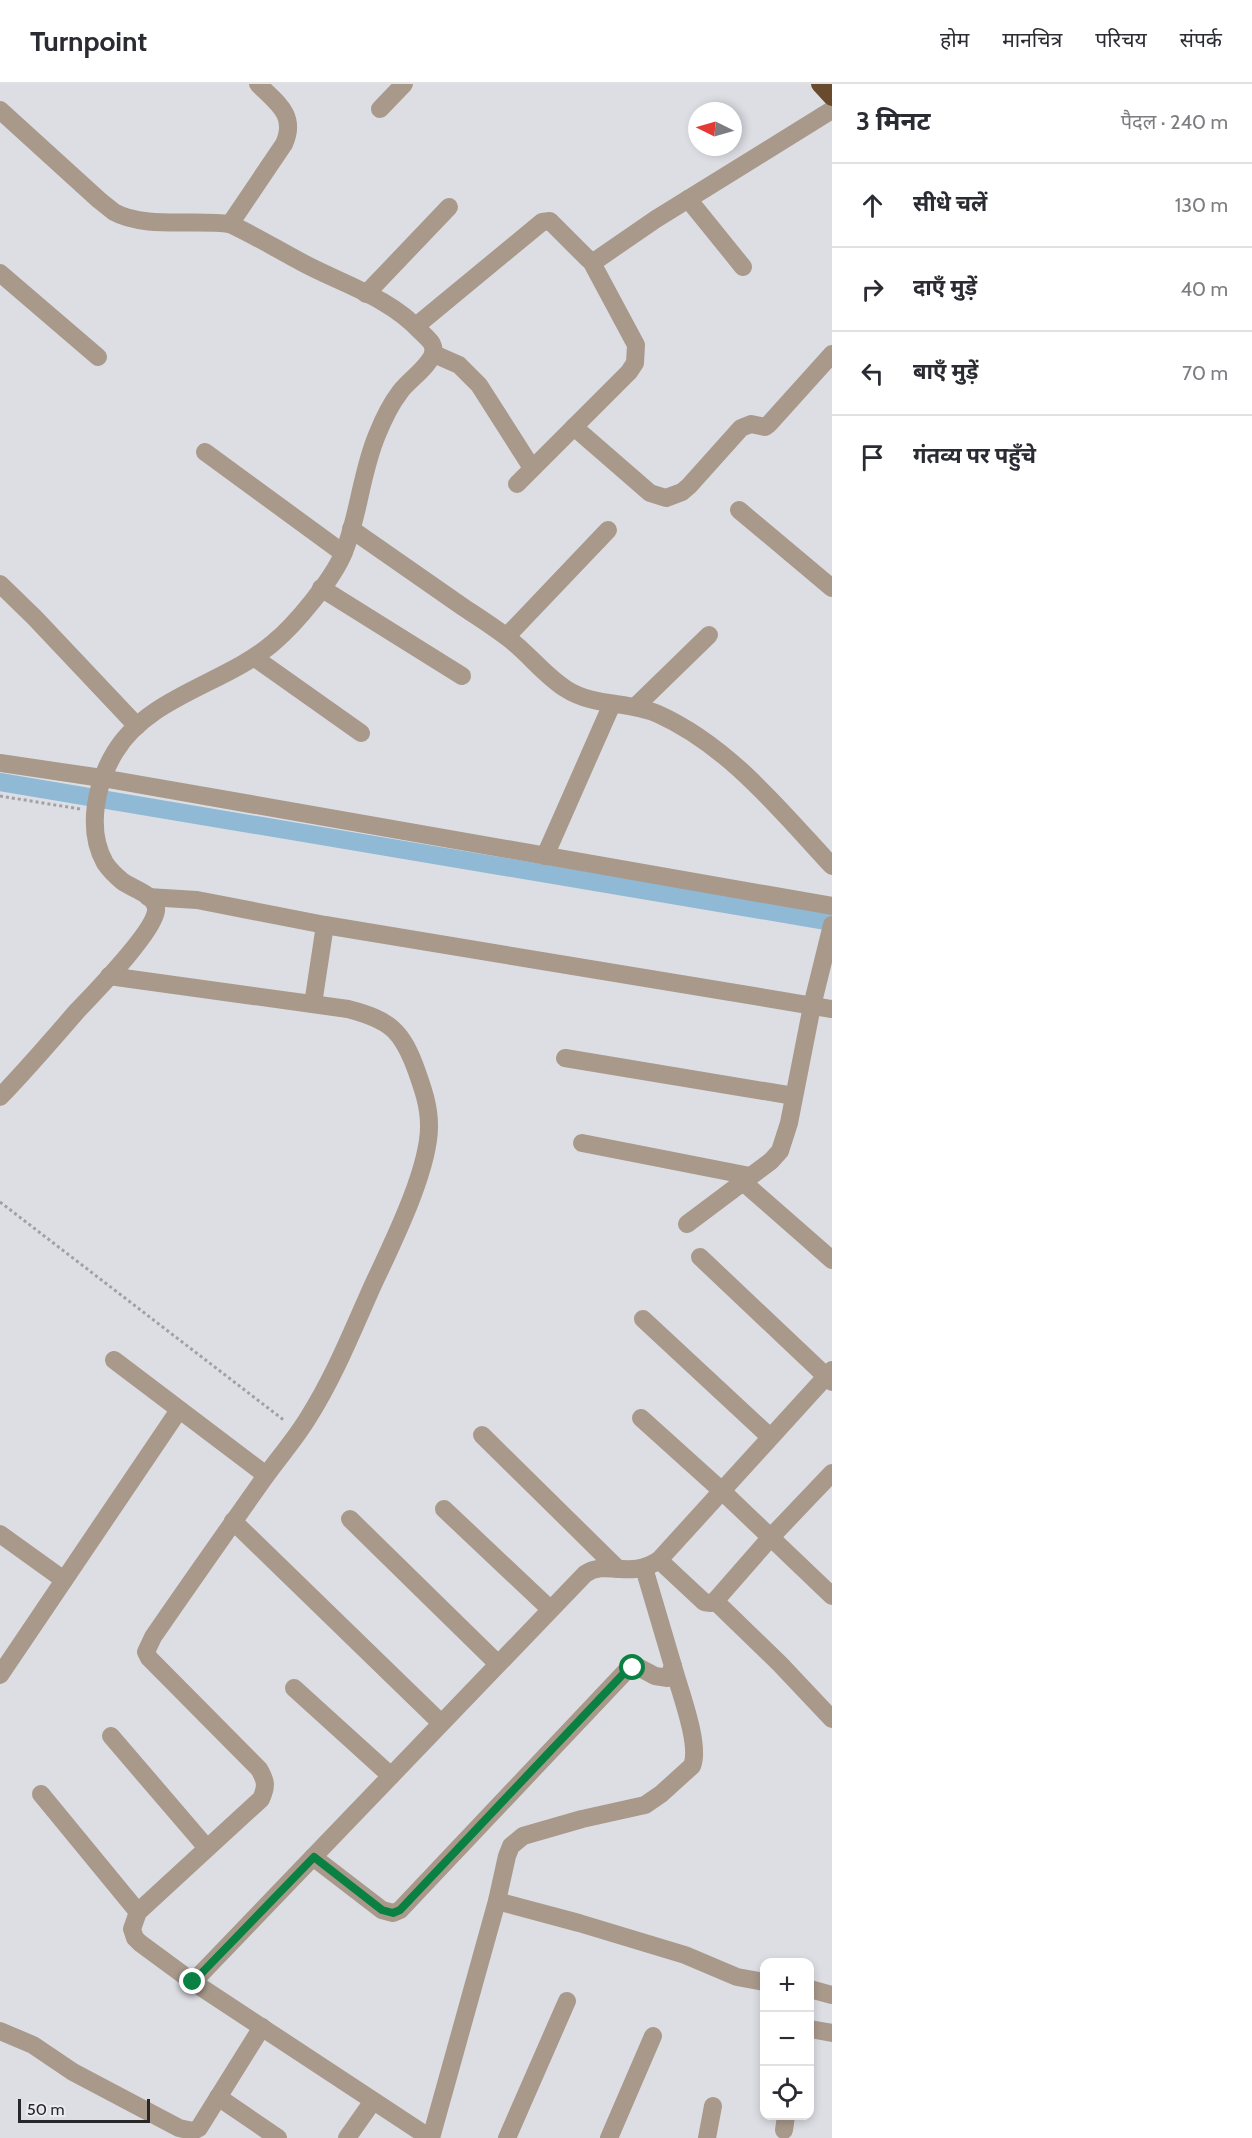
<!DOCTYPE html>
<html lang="hi">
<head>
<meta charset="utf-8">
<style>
  :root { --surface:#fff; --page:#f2f2f3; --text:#2b2b33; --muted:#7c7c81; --line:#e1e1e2 }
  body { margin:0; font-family:Cabin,"Noto Sans Devanagari",sans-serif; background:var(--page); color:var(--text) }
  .controls { position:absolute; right:18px; bottom:18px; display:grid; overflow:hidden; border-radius:12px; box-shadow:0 3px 9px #0003 }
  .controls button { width:54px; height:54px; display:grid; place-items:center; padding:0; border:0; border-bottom:2px solid var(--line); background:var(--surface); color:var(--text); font:30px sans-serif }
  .compass { position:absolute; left:688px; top:18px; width:54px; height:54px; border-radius:50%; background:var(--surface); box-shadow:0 3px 9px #0003; rotate:275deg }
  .scale { position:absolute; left:18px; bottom:15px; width:132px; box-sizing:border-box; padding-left:6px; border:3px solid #272729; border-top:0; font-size:16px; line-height:21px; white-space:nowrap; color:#272729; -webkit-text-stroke:4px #ebebf1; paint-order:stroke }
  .stop { position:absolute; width:18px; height:18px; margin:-14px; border:4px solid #0b8043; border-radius:50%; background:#fff }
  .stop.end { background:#0b8043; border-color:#fff; box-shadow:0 2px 6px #0008 }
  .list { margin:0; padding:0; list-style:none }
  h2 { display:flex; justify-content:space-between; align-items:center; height:78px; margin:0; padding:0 24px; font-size:26px }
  h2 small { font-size:20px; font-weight:400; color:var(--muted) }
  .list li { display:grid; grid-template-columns:39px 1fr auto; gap:18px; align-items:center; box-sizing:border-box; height:84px; padding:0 24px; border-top:2px solid var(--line) }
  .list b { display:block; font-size:22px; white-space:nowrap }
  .list em { font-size:20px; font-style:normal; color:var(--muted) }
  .icon { flex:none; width:33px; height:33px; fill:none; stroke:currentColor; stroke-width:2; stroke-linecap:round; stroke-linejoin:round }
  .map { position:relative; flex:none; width:832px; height:2054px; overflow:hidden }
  header { display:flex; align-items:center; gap:36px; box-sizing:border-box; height:84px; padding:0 30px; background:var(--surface); border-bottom:2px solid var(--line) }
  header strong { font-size:28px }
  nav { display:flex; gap:33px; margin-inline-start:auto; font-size:21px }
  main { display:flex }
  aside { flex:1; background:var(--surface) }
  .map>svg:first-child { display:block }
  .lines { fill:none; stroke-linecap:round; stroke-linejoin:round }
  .canal { stroke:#90b9d5; stroke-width:18 }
  .path { stroke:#a0a1a6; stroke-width:3; stroke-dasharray:3 3; stroke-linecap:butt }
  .minor { stroke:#a8998b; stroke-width:18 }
  .highway { stroke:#684b2d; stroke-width:18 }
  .route { stroke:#0b8043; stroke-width:8 }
</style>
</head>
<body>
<header>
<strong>Turnpoint</strong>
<nav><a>होम</a><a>मानचित्र</a><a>परिचय</a><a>संपर्क</a></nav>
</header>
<main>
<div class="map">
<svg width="832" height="2054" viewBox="0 0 832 2054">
  <rect width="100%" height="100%" fill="#dddee4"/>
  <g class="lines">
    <path class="canal" d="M0,698L832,838"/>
    <g class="path">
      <path d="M0,712L80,725"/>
      <path d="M0,1118L285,1337"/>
    </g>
    <g class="minor">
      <path d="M380,25L404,0"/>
      <path d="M0,26L99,116C104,120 109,124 114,128C144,145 196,135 230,140C256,152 280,167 305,180C343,200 390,214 420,247C424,251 430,256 432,260C435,266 433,272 429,277C421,289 408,297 400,308C390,321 383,336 377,351C361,389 359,431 344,468C333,495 296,540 273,559C225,600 149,612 115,668C96,699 86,746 105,779C109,785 116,792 122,797C132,805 158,811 156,827C153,849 95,908 77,927C52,956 27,985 0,1013"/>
      <path d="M688,115L743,183"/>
      <path d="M230,140L284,60C297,31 277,19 258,0"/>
      <path d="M0,189L98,273"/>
      <path d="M366,210L449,123"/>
      <path d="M416,242L542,138L550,137L588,175L595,177L656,135L832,26"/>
      <path d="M434,270L459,281L479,301L532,384"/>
      <path d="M574,343L650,409L666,414L682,408L689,402L741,344L751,340L765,343L769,340L832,270"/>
      <path d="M205,368L343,469"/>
      <path d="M517,400L629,288L635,279L636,261L591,177"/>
      <path d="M739,426L832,504"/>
      <path d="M351,445C388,471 426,497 463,523C478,533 494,543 508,554C529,570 544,591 566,605C594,623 628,617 658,630C729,662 780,726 832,782"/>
      <path d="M0,500L35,534L137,642"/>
      <path d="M321,504L462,592"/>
      <path d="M507,552L608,446"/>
      <path d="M255,574L361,649"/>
      <path d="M635,623L709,551"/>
      <path d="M0,679L102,694L832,822"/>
      <path d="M545,772L612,620"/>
      <path d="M148,813L197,816L325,841L832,925"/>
      <path d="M109,892L348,925C390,936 402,946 417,988C423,1005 429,1022 429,1041C430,1085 391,1162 372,1203C352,1248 334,1293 308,1334C294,1357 275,1378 260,1400C224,1451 188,1502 153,1553L146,1568L149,1574L259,1685C266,1697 267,1702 261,1715L138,1828L132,1845L135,1854L140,1859L193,1898L430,2054"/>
      <path d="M313,920L325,841"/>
      <path d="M565,974L794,1012"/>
      <path d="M582,1059L750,1092"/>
      <path d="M743,1098L832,1176"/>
      <path d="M687,1140L771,1077L780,1067L789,1039L812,922L832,841"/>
      <path d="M700,1173L832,1298"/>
      <path d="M643,1235L770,1353"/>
      <path d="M114,1276L266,1391"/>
      <path d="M641,1334L722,1407L832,1512"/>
      <path d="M482,1351L618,1485"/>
      <path d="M444,1425L550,1525"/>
      <path d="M350,1435L498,1580"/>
      <path d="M233,1437L441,1639"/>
      <path d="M0,1450L64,1496"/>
      <path d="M659,1476L704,1518L711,1519L715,1517L771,1453L832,1389"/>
      <path d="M715,1517L780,1580L832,1635"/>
      <path d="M0,1591L179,1326"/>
      <path d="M294,1604L391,1692"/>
      <path d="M111,1652L207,1764"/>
      <path d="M41,1710L138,1828"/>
      <path d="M313,1773L382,1826L393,1829L400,1826L626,1587L638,1583L655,1592L668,1594L673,1582L644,1484"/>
      <path d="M497,1817L579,1839L685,1871L737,1893L764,1898"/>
      <path d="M193,1898L585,1490C607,1475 630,1496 659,1476L832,1286"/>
      <path d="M810,1905L832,1911"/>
      <path d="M810,1945L832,1949"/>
      <path d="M0,1947L33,1961L73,1988L179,2044L193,2047L199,2044L262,1943"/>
      <path d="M218,2013L278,2054"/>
      <path d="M784,2046L786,2032"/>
      <path d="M347,2054L373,2017"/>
      <path d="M431,2054L497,1817L507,1772L511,1762L523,1752L582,1735L645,1721L661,1710L692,1682C701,1661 679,1605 673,1582"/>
      <path d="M507,2054L567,1917"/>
      <path d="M609,2054L653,1952"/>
      <path d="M707,2054L713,2022"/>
    </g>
    <path class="highway" d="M820,0L832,13"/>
  </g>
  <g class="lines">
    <path class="route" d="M193,1898L314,1773L382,1826L393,1829L400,1826L626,1587L633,1584"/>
  </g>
</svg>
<div class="controls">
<button>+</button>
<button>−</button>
<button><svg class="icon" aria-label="locate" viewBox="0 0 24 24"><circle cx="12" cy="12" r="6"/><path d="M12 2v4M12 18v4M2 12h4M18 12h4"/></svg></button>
</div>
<svg class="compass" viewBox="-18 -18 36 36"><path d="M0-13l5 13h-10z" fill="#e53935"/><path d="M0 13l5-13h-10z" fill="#7c7c81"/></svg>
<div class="scale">50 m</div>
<div class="stop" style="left:633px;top:1584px"></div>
<div class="stop end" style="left:193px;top:1898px"></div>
</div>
<aside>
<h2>3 मिनट<small>पैदल · 240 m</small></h2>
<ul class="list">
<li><svg class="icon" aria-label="ahead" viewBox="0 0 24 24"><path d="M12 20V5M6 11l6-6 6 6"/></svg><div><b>सीधे चलें</b></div><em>130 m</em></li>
<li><svg class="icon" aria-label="right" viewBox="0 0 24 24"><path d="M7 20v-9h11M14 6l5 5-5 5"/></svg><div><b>दाएँ मुड़ें</b></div><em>40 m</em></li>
<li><svg class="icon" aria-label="left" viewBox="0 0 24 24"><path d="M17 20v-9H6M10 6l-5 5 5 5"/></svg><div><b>बाएँ मुड़ें</b></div><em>70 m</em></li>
<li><svg class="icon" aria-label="arrive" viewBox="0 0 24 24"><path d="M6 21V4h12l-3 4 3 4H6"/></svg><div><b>गंतव्य पर पहुँचे</b></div></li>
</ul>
</aside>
</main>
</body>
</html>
